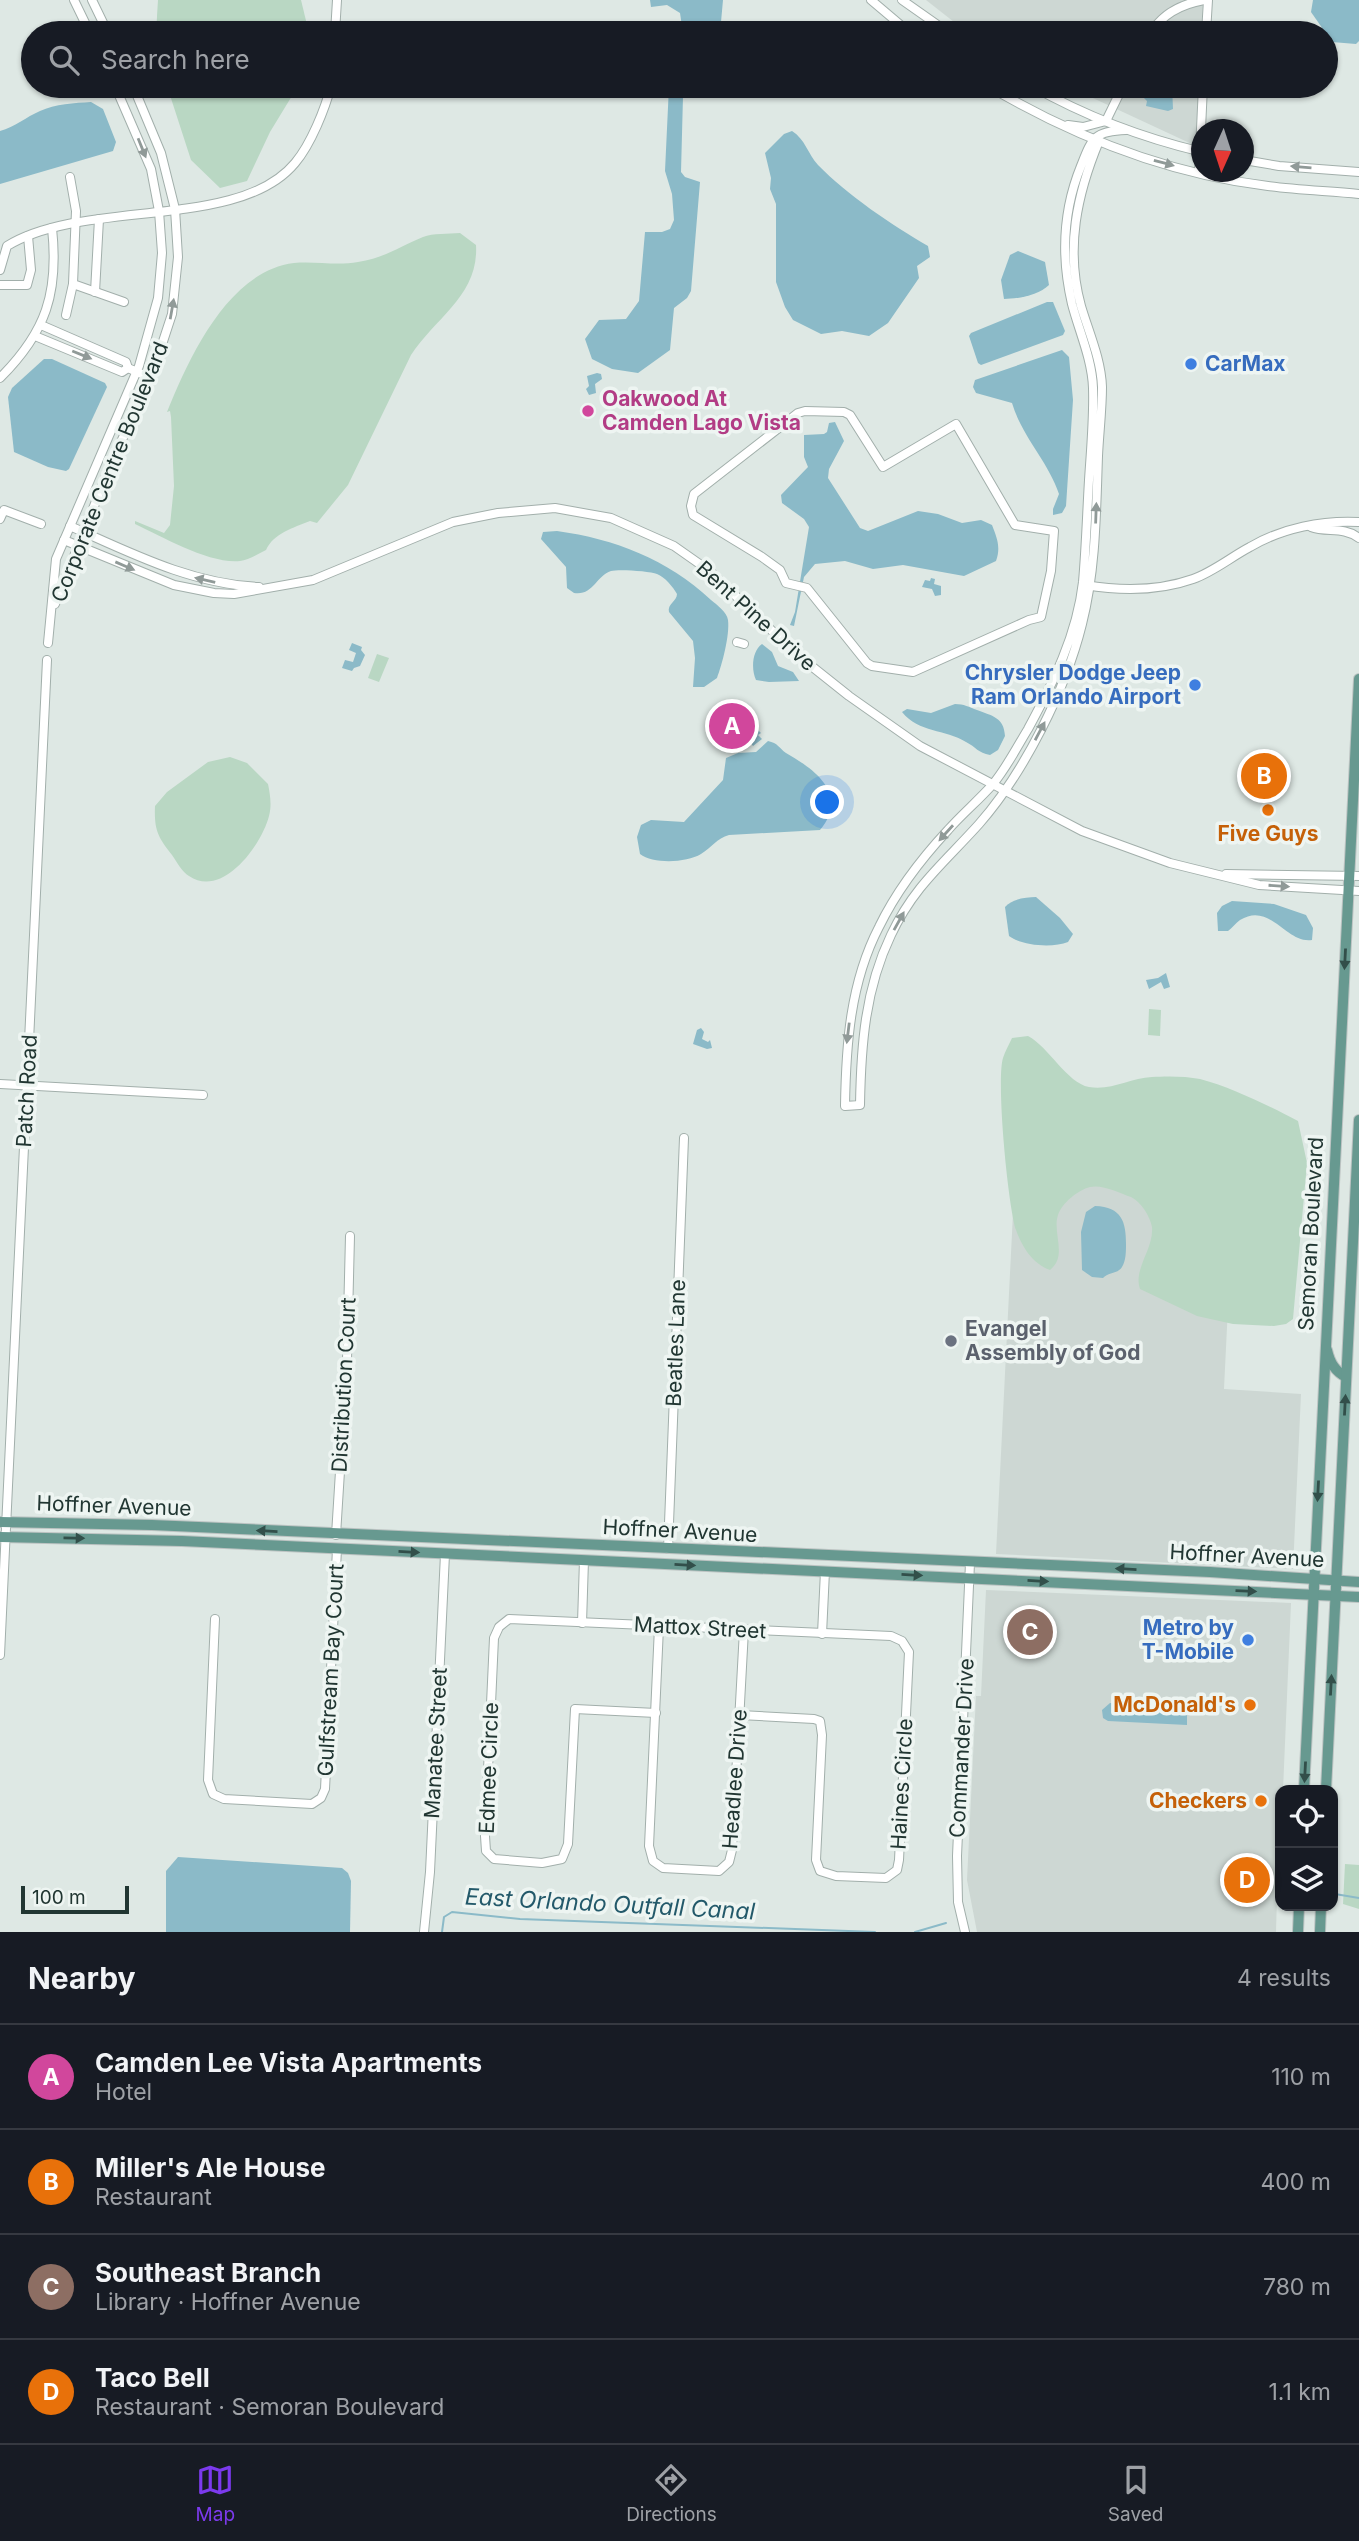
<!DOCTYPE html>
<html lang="en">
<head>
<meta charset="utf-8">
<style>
  :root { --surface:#171b24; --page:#20242c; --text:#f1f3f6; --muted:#9ea1a6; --line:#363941; --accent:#7c3aed }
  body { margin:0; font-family:Inter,sans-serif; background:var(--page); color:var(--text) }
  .controls { position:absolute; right:21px; bottom:21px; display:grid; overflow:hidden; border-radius:14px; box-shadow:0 2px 5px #0004 }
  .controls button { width:63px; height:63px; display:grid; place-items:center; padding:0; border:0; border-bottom:2px solid var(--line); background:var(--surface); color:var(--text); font:35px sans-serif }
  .compass { position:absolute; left:1191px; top:119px; width:63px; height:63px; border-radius:50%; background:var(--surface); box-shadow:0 2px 5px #0004; rotate:183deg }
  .scale { position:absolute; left:21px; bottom:18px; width:108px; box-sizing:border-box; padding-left:7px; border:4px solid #213632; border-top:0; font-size:19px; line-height:24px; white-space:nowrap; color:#213632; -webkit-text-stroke:5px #eef5f2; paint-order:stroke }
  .you { position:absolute; left:828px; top:803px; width:24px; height:24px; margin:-18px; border:5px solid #fff; border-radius:50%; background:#1a73e8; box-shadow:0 0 0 10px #1a73e833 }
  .badge { display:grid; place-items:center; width:46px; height:46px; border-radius:50%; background:var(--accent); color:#fff; font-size:23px; font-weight:700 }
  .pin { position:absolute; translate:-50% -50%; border:4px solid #fff; box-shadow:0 2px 7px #0006 }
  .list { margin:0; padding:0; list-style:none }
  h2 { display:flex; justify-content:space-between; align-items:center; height:91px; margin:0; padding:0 28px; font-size:30px }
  h2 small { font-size:23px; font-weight:400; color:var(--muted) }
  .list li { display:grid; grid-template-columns:46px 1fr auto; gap:21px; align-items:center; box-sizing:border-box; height:105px; padding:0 28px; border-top:2px solid var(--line) }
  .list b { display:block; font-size:26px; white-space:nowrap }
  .list p { margin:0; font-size:23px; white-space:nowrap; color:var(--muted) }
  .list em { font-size:23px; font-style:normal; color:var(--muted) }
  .icon { flex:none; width:38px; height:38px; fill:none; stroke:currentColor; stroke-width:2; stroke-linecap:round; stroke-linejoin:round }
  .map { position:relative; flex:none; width:1359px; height:1932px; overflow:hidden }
  .search { position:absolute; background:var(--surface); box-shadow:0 2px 5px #0004; left:21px; right:21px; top:21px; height:77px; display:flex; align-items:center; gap:18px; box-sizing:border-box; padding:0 24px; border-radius:38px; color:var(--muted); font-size:26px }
  .sheet { height:511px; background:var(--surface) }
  nav { display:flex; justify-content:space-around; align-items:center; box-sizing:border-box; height:98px; border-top:2px solid var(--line); background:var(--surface); font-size:19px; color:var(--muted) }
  nav a { display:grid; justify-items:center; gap:4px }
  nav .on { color:var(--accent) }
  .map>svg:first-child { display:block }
  .built { fill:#cdd7d3 }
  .green { fill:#b9d7c3 }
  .water { fill:#8bbac8 }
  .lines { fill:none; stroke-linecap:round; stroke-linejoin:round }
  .stream { stroke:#8bbac8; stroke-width:2 }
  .minor-casing { stroke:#a2afab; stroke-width:10 }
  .major-casing { stroke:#bcc3c2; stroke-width:12 }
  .minor { stroke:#fff; stroke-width:8 }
  .major { stroke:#679990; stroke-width:10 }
  .oneway { fill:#909a98 }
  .oneway2 { fill:#324f4a }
  .shop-dot { fill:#3f7fe0; stroke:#eef5f2; stroke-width:2.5 }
  .hotel-dot { fill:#d1479c; stroke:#eef5f2; stroke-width:2.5 }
  .food-dot { fill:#e8710a; stroke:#eef5f2; stroke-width:2.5 }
  .worship-dot { fill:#6b7280; stroke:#eef5f2; stroke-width:2.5 }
  .labels { text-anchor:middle; stroke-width:7; stroke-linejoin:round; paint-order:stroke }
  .shop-label { font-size:21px; font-weight:bold; fill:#366cbe; stroke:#eef5f2; text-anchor:end }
  .hotel-label { font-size:21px; font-weight:bold; fill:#b23c85; stroke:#eef5f2; text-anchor:start }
  .street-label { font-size:21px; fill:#213632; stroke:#eef5f2 }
  .food-label { font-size:21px; font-weight:bold; fill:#c56008; stroke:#eef5f2; text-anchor:end }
  .worship-label { font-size:21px; font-weight:bold; fill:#5b616d; stroke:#eef5f2; text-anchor:start }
  .water-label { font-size:23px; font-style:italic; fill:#23596a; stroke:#eef5f2 }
</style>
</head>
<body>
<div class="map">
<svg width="1359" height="1932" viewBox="0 0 1359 1932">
  <rect width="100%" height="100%" fill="#dee8e4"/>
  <g class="built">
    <path d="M926,0H1203L1201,33H968Z"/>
    <path d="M1067,86H1199L1196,146Z"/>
    <path d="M1017,1133L1236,1143L1224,1389L1301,1394L1293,1569L996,1554Z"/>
    <path d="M986,1590L1291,1603L1283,1790H1280L1276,1932H977L967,1880L976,1696H981Z"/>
  </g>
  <g class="green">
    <path d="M158,0H301L309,33H156Z"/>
    <path d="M167,86H298L270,132L247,181L220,188L191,160Z"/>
    <path d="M460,233L476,245C479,295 436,317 411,355L348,485L317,523L310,521C293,528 274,533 266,550C258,554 248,560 240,561C209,564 163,537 135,524V521L164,533L170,525L174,486L171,417L170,411L167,412C189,358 228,271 294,263C315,261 337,266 358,262C384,258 399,247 423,237C433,233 448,234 460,233Z"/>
    <path d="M377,654L389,658L379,682L368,678Z"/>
    <path d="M230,757L247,763L268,784C270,794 272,805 269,816C262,844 223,899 189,876C182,872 177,862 172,855C158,837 154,830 155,806L167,792L208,762Z"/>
    <path d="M1149,1009L1161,1010L1160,1036L1148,1035Z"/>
    <path d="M1028,1036C1049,1047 1067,1083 1089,1087C1111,1091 1130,1078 1152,1077C1166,1076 1186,1076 1200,1079C1231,1087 1269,1106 1298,1121L1307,1163L1293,1319L1286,1324L1274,1326L1233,1324L1197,1316L1140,1289C1133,1269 1154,1249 1152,1227C1150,1216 1141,1202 1131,1197C1120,1193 1102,1184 1090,1187C1078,1190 1062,1203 1058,1215C1052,1233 1068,1256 1050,1270C1033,1264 1022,1247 1016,1230C1008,1205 996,1081 1003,1058C1005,1051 1009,1045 1012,1038Z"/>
    <path d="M1345,1864L1359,1865V1909L1343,1904Z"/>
  </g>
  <g class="water">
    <path d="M650,0H723L720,33H683L680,13L667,5L651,7Z"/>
    <path d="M1313,0H1359V41L1356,44L1332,42L1311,12Z"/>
    <path d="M669,86H687L683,96L681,172L685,177L700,182L691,291L687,298L674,308L670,350L638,373L612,369L592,359L585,339L599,320L626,319L639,301L645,232H662L670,229L674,220L672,194L665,171Z"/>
    <path d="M1142,86H1172L1173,109L1168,111L1146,106L1147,101L1141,95Z"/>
    <path d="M91,102L103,109L116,142L113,151L0,184V131C15,127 26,117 40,111C55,104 75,103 91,102Z"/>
    <path d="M792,131C805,139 808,154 818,165C847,195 892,225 928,246L930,257L917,266L919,278L888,323L869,336L842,331L821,334L793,320L785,307L776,282V204L770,189L771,178L765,153L784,134Z"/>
    <path d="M1018,251L1045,262L1049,285C1039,295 1018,299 1004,299L1001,280L1010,255Z"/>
    <path d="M1047,302H1053L1065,331L1063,335L981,365L978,363L969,336L971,333Z"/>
    <path d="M1062,350L1069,357L1073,400L1066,506L1062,513L1053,515V509L1059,494C1048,461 1022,437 1012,403L976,393L973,387L975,380Z"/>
    <path d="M44,359H52L105,383L107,387L69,469L66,471L48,467L14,452L8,397L12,388Z"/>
    <path d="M597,373L601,374L602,379L595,384L596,393L589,395L586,389L589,386L587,376Z"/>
    <path d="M835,422L844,441L829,469L828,478L860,528L868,531L918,511L938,514L962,523L981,520L992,525C997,538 1001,547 996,561L964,576L903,565L873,569L845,561L815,564L804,577L794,626L790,625L795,612L809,527L804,519L782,503L781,495L808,467L804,457V435L824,434L827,432L829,423Z"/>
    <path d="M557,531C615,539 667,559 711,600C717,605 727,612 728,620C730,635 722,665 717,678L704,687H693L695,658L693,641L669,612C667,604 677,601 677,594C673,587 665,577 657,574C650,571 618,569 611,571C596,576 593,596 574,593L567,588L566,567L541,539L543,532Z"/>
    <path d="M931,578L935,579L934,584L941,586V595L935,596L932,589L922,587L925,580L930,581Z"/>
    <path d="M352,643L362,647L361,650L365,655L360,666L354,668L352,671L342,668L345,660L353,662L356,653L349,650Z"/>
    <path d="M762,644L772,652L778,666L793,672L799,681L769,682L756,680C751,669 752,651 762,644Z"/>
    <path d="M955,704C964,704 969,707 977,710C992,716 1004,717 1005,736L998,750L990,755C978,753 976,747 966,742C945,729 919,733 902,712L907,709L931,713Z"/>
    <path d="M756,728L761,733L758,735L762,739L753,746L750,742L748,745L743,740L746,737V732L753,731Z"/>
    <path d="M768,741C778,743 779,748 786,753C814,769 850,794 820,830L729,835C717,838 711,848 701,854C686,863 653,864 640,854L637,837L641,825L651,820L684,822L723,780L726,758L738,753L756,752Z"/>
    <path d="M1036,897L1060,918L1073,934L1068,942C1053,948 1022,946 1009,936L1005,907C1012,899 1026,897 1036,897Z"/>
    <path d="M1232,901L1274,904L1306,915L1313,928L1312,940C1286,944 1270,901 1240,920C1236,923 1232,928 1228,931H1218L1217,913L1222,906Z"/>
    <path d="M1166,973L1170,987L1164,989L1161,982L1149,989L1146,980L1158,978Z"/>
    <path d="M701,1028L704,1032L702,1039L708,1042L710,1040L712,1048L707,1049L693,1044L697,1030Z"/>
    <path d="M1095,1206C1122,1207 1126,1222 1126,1244C1126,1251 1126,1261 1122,1267C1118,1274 1108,1272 1103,1278L1092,1277L1082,1270L1081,1232L1086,1212Z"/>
    <path d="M1110,1703L1187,1707V1725L1108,1721L1103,1718L1102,1710Z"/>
    <path d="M178,1857L342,1868L348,1873L351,1881L350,1932H166V1871Z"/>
  </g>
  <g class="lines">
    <g class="stream">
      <path d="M1335,1894L1359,1898"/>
      <path d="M442,1932L444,1917L452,1912L520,1919L875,1932"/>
      <path d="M915,1932L946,1923"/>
    </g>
    <defs>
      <g id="minor">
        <path d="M74,0L90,33"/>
        <path d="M92,0L108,33"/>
        <path d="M871,0L910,33"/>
        <path d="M902,0L949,33"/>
        <path d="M335,33L337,0"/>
        <path d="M1151,33C1162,14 1182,4 1204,0"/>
        <path d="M1206,33L1208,0"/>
        <path d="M988,86C1073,136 1169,174 1268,186C1298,190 1329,191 1359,194"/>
        <path d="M1032,86C1085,116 1143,138 1202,152"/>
        <path d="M1068,125L1083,127L1106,121L1123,86"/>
        <path d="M1099,141C1077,194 1065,249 1081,306C1089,333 1101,359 1102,387C1102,410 1099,433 1098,456C1096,512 1096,569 1082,624C1066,689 1024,773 979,824C944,863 914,886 891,935C865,989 861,1046 860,1105L845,1106C846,1045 850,983 879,927C896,892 921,859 948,830C962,814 979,800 993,784C1007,767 1017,747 1028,729C1053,683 1077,635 1083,582C1086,548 1087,514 1089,480C1091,449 1094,418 1093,388C1092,359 1079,331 1072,304C1061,257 1063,210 1081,166C1092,138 1094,131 1126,130"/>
        <path d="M1244,160L1279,166L1359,172"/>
        <path d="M1199,172L1203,86"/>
        <path d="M70,177L76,211L73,284L124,302"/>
        <path d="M0,270L7,246C85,198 239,231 295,163C311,144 325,109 331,86"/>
        <path d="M0,285H27L31,270L28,236"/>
        <path d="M95,292L99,219"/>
        <path d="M66,315L73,284"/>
        <path d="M41,325L126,362L128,368L151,378"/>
        <path d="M35,336L122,372L128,368"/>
        <path d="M0,378C46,332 59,293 52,228"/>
        <path d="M805,411L844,412L850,415L883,467L956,424L1015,525L1054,531L1051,571L1041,617L1029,620L913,672L872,666L867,663L807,588L786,583L780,570L762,557L693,515L691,506L694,494L798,413Z"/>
        <path d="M0,519L4,510L41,524"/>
        <path d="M70,526C131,553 191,584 259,587"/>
        <path d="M1311,527C1327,533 1343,526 1359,538"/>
        <path d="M64,540L174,585L214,593L234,594L313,580L453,522L498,513L555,508L611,518L674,546L711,572L795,653L849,696L920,746L1082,831L1170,863L1259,885L1359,891"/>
        <path d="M1085,585C1121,591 1159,591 1193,579C1213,572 1231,557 1250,547C1282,528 1323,520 1359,522"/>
        <path d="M55,604L112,461L151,378L172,314L178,257L175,209L161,153L133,86"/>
        <path d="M737,642L744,644"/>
        <path d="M48,643L56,559L139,366L158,298L162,253L159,211L151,169L115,86"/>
        <path d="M1226,874L1359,876"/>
        <path d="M0,1084L203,1095"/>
        <path d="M336,1535L347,1360L350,1236"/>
        <path d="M668,1549L684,1138"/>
        <path d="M215,1619L208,1780L213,1794L224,1799L312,1804L321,1798L325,1789L337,1549"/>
        <path d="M582,1623L584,1560"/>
        <path d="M659,1627L649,1846L653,1861L663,1868L719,1871L729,1862L732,1850L744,1630"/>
        <path d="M822,1634L825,1571"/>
        <path d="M0,1655L47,660"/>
        <path d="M656,1713L575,1709L568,1844L562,1859L542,1863L494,1859L486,1851L485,1836L494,1638L499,1627L509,1619L891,1636L902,1641L909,1652L899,1860L897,1870L886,1878L836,1876L820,1871L816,1860L822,1735L820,1721L814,1719L740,1715"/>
        <path d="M424,1932L430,1872L445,1554"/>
        <path d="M965,1932L958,1902L957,1856L970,1563"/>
      </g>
      <g id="major">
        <path d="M1327,1350C1330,1363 1335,1371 1346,1377"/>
        <path d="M0,1522L152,1525L1210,1572L1359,1582"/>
        <path d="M0,1537L182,1541L1359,1597"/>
        <path d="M1304,1790L1359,679"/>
        <path d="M1326,1790L1359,1120"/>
        <path d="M1298,1932L1299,1906"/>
        <path d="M1320,1932L1321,1906"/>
      </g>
    </defs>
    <use href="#minor" class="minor-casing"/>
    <use href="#major" class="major-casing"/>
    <use href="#minor" class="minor"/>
    <use href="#major" class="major"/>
  </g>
  <defs><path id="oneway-solid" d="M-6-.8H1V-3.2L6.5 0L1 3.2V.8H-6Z" transform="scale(1.75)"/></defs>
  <g class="oneway">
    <use href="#oneway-solid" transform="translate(142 148) rotate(68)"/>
    <use href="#oneway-solid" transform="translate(1164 163) rotate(15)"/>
    <use href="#oneway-solid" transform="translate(1301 167) rotate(-175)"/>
    <use href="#oneway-solid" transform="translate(172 309) rotate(-80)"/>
    <use href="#oneway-solid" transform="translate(82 355) rotate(22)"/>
    <use href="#oneway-solid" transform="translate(1096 513) rotate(-88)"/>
    <use href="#oneway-solid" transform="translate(125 566) rotate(23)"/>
    <use href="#oneway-solid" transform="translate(205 580) rotate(-167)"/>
    <use href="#oneway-solid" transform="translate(1040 731) rotate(-62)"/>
    <use href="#oneway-solid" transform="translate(946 833) rotate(132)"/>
    <use href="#oneway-solid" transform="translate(1279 886) rotate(4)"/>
    <use href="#oneway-solid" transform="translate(899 921) rotate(-61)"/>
    <use href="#oneway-solid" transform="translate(848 1033) rotate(97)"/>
  </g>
  <g class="oneway2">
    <use href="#oneway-solid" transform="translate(1345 959) rotate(93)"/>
    <use href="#oneway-solid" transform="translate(1345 1405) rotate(-87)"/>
    <use href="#oneway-solid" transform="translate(1318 1491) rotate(93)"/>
    <use href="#oneway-solid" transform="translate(267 1531) rotate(-177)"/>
    <use href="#oneway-solid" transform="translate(74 1538) rotate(1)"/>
    <use href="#oneway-solid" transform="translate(409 1552) rotate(3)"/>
    <use href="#oneway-solid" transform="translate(685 1565) rotate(3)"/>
    <use href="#oneway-solid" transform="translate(1126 1569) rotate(-177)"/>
    <use href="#oneway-solid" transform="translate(912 1575) rotate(3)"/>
    <use href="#oneway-solid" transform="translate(1038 1581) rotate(3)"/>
    <use href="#oneway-solid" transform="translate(1246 1591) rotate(2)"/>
    <use href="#oneway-solid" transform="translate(1331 1685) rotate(-87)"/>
    <use href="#oneway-solid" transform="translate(1305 1772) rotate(93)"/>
  </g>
  <g class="shop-dot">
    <circle cx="1191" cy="364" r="7"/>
    <circle cx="1195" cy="685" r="7"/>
    <circle cx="1248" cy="1640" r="7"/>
  </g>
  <circle class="hotel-dot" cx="588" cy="411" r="7"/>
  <g class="food-dot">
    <circle cx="1268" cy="810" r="7"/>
    <circle cx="1250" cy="1705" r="7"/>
    <circle cx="1261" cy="1801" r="7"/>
  </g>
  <circle class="worship-dot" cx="951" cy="1341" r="7"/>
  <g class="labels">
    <g class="shop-label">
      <text x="1205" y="371" text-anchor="start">CarMax</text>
      <text x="1181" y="680">Chrysler Dodge Jeep<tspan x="1181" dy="24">Ram Orlando Airport</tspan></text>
      <text x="1234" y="1635">Metro by<tspan x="1234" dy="24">T-Mobile</tspan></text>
    </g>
    <g class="hotel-label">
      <text x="602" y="406">Oakwood At<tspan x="602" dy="24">Camden Lago Vista</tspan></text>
    </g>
    <g class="street-label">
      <text transform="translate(110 472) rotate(-68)" y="7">Corporate Centre Boulevard</text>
      <text transform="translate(756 616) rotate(42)" y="7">Bent Pine Drive</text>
      <text transform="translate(27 1091) rotate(-87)" y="7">Patch Road</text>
      <text transform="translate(1311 1234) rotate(-87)" y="7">Semoran Boulevard</text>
      <text transform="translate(676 1343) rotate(-88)" y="7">Beatles Lane</text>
      <text transform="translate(344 1385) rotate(-87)" y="7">Distribution Court</text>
      <text transform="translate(114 1506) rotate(2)" y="7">Hoffner Avenue</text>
      <text transform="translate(680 1531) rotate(3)" y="7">Hoffner Avenue</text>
      <text transform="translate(1247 1556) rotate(3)" y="7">Hoffner Avenue</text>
      <text transform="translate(700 1628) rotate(3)" y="7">Mattox Street</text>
      <text transform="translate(331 1670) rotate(-87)" y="7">Gulfstream Bay Court</text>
      <text transform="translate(436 1743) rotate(-87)" y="7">Manatee Street</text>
      <text transform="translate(962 1748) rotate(-87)" y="7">Commander Drive</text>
      <text transform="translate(489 1768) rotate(-88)" y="7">Edmee Circle</text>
      <text transform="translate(735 1779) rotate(-86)" y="7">Headlee Drive</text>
      <text transform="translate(902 1784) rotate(-87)" y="7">Haines Circle</text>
    </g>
    <g class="food-label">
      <text x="1268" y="841" text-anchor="middle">Five Guys</text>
      <text x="1236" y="1712">McDonald's</text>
      <text x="1247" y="1808">Checkers</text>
    </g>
    <g class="worship-label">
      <text x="965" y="1336">Evangel<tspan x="965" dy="24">Assembly of God</tspan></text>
    </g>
    <g class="water-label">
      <text transform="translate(610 1904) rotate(3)" y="8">East Orlando Outfall Canal</text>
    </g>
  </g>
</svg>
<div class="controls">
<button><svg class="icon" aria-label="locate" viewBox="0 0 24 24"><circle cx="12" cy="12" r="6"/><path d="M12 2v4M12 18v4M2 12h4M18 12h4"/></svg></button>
<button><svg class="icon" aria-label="layers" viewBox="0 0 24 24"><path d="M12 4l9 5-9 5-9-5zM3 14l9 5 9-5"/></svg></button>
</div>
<svg class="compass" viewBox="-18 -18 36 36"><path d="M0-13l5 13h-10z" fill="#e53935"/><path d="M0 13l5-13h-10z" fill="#9ea1a6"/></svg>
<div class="scale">100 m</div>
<div class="you"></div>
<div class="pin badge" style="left:732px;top:726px;background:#d1479c">A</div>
<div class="pin badge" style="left:1264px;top:776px;background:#e8710a">B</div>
<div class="pin badge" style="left:1030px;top:1632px;background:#8d6e63">C</div>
<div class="pin badge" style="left:1247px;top:1880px;background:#e8710a">D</div>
<div class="search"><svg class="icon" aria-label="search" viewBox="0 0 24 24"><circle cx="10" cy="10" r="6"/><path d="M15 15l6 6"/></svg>Search here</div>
</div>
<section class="sheet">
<h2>Nearby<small>4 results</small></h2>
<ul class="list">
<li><span class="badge" style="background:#d1479c">A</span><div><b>Camden Lee Vista Apartments</b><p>Hotel</p></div><em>110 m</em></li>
<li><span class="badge" style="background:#e8710a">B</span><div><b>Miller's Ale House</b><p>Restaurant</p></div><em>400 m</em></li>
<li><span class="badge" style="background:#8d6e63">C</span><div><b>Southeast Branch</b><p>Library · Hoffner Avenue</p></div><em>780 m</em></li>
<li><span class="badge" style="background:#e8710a">D</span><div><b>Taco Bell</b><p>Restaurant · Semoran Boulevard</p></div><em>1.1 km</em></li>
</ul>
</section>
<nav>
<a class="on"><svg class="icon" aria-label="map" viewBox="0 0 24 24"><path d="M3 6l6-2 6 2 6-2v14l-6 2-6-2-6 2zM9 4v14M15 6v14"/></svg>Map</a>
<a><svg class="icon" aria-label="directions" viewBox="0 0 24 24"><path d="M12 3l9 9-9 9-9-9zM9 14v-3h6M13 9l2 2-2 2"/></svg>Directions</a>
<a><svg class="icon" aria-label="saved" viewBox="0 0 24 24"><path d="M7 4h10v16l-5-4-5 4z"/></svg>Saved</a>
</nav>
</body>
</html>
